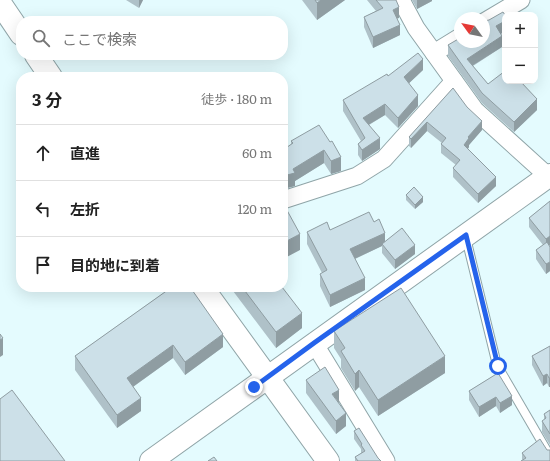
<!DOCTYPE html>
<html lang="ja">
<head>
<meta charset="utf-8">
<style>
  :root { --surface:#fff; --page:#f2f2f2; --text:#222; --muted:#767676; --line:#e0e0e0 }
  body { margin:0; font-family:Literata,"Noto Sans JP",serif; background:var(--page); color:var(--text) }
  .controls { position:absolute; right:12px; top:12px; display:grid; overflow:hidden; border-radius:8px; box-shadow:0 4px 16px #0002 }
  .controls button { width:36px; height:36px; display:grid; place-items:center; padding:0; border:0; border-bottom:1px solid var(--line); background:var(--surface); color:var(--text); font:20px sans-serif }
  .compass { position:absolute; left:454px; top:12px; width:36px; height:36px; border-radius:50%; background:var(--surface); box-shadow:0 4px 16px #0002; rotate:303deg }
  .stop { position:absolute; width:12px; height:12px; margin:-9px; border:3px solid #2563eb; border-radius:50%; background:#fff }
  .stop.end { background:#2563eb; border-color:#fff; box-shadow:0 1px 4px #0008 }
  .list { margin:0; padding:0; list-style:none }
  h2 { display:flex; justify-content:space-between; align-items:center; height:52px; margin:0; padding:0 16px; font-size:17px }
  h2 small { font-size:13px; font-weight:400; color:var(--muted) }
  .list li { display:grid; grid-template-columns:26px 1fr auto; gap:12px; align-items:center; box-sizing:border-box; height:56px; padding:0 16px; border-top:1px solid var(--line) }
  .list b { display:block; font-size:15px; white-space:nowrap }
  .list em { font-size:13px; font-style:normal; color:var(--muted) }
  .icon { flex:none; width:22px; height:22px; fill:none; stroke:currentColor; stroke-width:2; stroke-linecap:round; stroke-linejoin:round }
  .map { position:relative; flex:none; width:550px; height:461px; overflow:hidden }
  .search { position:absolute; background:var(--surface); box-shadow:0 4px 16px #0002; left:16px; top:16px; width:272px; height:44px; display:flex; align-items:center; gap:10px; box-sizing:border-box; padding:0 14px; border-radius:16px; color:var(--muted); font-size:15px }
  .panel { position:absolute; background:var(--surface); box-shadow:0 4px 16px #0002; left:16px; top:72px; width:272px; height:220px; border-radius:16px }
  .map>svg:first-child { display:block }
  .lines { fill:none; stroke-linecap:round; stroke-linejoin:round }
  .lane-casing { stroke:#90a5a8; stroke-width:10 }
  .street-casing { stroke:#90a5a8; stroke-width:19 }
  .secondary-casing { stroke:#90a5a8; stroke-width:24 }
  .lane { stroke:#fff; stroke-width:8 }
  .street { stroke:#fff; stroke-width:17 }
  .secondary { stroke:#fff; stroke-width:22 }
  .wall { fill:#afc1c8 }
  .shaded-wall { fill:#8f9da2 }
  .building { fill:#cce0e8; stroke:#8f9da2 }
  .route { stroke:#2563eb; stroke-width:5 }
</style>
</head>
<body>
<div class="map">
<svg width="550" height="461" viewBox="0 0 550 461">
  <rect width="100%" height="100%" fill="#e4fbfe"/>
  <g class="lines">
    <defs>
      <path id="lane" d="M466,238L497,365L550,456"/>
      <g id="street">
        <path d="M401,0L416,28L475,110L550,178"/>
        <path d="M484,22L521,0"/>
        <path d="M434,53L460,37"/>
        <path d="M283,200L357,176L384,159L454,81"/>
        <path d="M314,343L386,461"/>
      </g>
      <g id="secondary">
        <path d="M0,3L21,34"/>
        <path d="M36,55L51,77"/>
        <path d="M202,287L328,461"/>
        <path d="M151,461L550,175"/>
      </g>
    </defs>
    <use href="#lane" class="lane-casing"/>
    <use href="#street" class="street-casing"/>
    <use href="#secondary" class="secondary-casing"/>
    <use href="#lane" class="lane"/>
    <use href="#street" class="street"/>
    <use href="#secondary" class="secondary"/>
  </g>
  <g class="wall">
    <path d="M126,0H143L139,8Z"/>
    <path d="M302,0H345L317,20Z"/>
    <path d="M367,0H396L399,18H397L400,35L373,48L364,27V17L376,11Z"/>
    <path d="M412,0H432V1L417,9Z"/>
    <path d="M505,15V31L501,34L502,47L473,66L488,84L537,110L514,132L482,103L448,56V45Z"/>
    <path d="M423,70L409,83L418,106L398,128L385,115L369,125L380,149L362,161L358,155V144L361,141L343,111V100L388,76Z"/>
    <path d="M453,88L482,130L469,145V147L468,149L496,186L478,203L453,177V168L456,165L441,153V144L442,143L427,131L411,148L409,146V137Z"/>
    <path d="M291,141L330,142L341,171L331,174L324,163L295,181V186L283,189V150L291,145Z"/>
    <path d="M406,195L423,202L415,209L406,200Z"/>
    <path d="M550,201V245L549,246L550,247V271L546,274L536,259V250L543,245L529,227V218Z"/>
    <path d="M374,222L385,241L415,254L395,269L382,253V246L355,259L365,290L330,307L320,286V274L322,273L307,244V232L330,230Z"/>
    <path d="M172,287L223,347L185,375L173,358L133,387L141,411L117,428L75,370V356Z"/>
    <path d="M226,287H282L302,328L276,348L230,287L227,289Z"/>
    <path d="M334,331L445,373L378,416L359,387L355,391L341,368V359L334,348Z"/>
    <path d="M550,346V387H549L547,383L543,386L532,365V356Z"/>
    <path d="M498,373L512,405L500,413L496,406L479,417L469,400V391Z"/>
    <path d="M306,380L339,403L346,426L336,434L306,393Z"/>
    <path d="M550,410V445L542,432V421L544,420V414Z"/>
    <path d="M354,431L378,458L381,461H355V457L361,453V449L354,439Z"/>
    <path d="M547,450L522,460V453Z"/>
  </g>
  <g class="shaded-wall">
    <path d="M139,0H143L139,8Z"/>
    <path d="M321,0H345L317,20V3Z"/>
    <path d="M417,0H432V1L417,9Z"/>
    <path d="M399,7V18L393,20V10Z"/>
    <path d="M505,21V31L496,37V26Z"/>
    <path d="M400,25V35L373,48V37Z"/>
    <path d="M502,36V47L467,69V59Z"/>
    <path d="M423,59V70L404,88V77Z"/>
    <path d="M418,95V106L398,128V118Z"/>
    <path d="M537,99V110L514,132V122Z"/>
    <path d="M385,104V115L363,128V118Z"/>
    <path d="M482,121V130L469,145V147L464,154V145L468,137Z"/>
    <path d="M427,122V131L411,148V139Z"/>
    <path d="M380,138V149L362,161V150Z"/>
    <path d="M324,150V163L295,181V186L283,189V176L293,169Z"/>
    <path d="M341,157V171L331,174V161Z"/>
    <path d="M496,177V186L478,203V194Z"/>
    <path d="M423,197V202L415,209V205Z"/>
    <path d="M385,233V245L382,244V246L350,261V249Z"/>
    <path d="M300,234V250L283,259V243Z"/>
    <path d="M550,236V245L546,248V239Z"/>
    <path d="M415,245V254L395,269V260Z"/>
    <path d="M550,262V271L546,274V264Z"/>
    <path d="M365,278V290L330,307V295Z"/>
    <path d="M302,313V328L276,348V332Z"/>
    <path d="M223,334V347L185,375V362Z"/>
    <path d="M3,338V355L0,357V340Z"/>
    <path d="M173,345V358L127,391V378Z"/>
    <path d="M445,356V373L378,416V400Z"/>
    <path d="M359,370V387L355,391V374Z"/>
    <path d="M547,374V383L543,386V376Z"/>
    <rect x="549" y="378" width="1" height="9"/>
    <path d="M339,390V403L332,394Z"/>
    <path d="M512,396V405L500,413V403Z"/>
    <path d="M496,397V406L479,417V407Z"/>
    <path d="M141,398V411L117,428V415Z"/>
    <path d="M346,413V426L336,434V421Z"/>
  </g>
  <g class="building">
    <path d="M315,0H321L317,3Z"/>
    <path d="M376,0H396L399,7L393,10L400,25L373,37L364,17L383,8Z"/>
    <path d="M503,12L505,15V21L496,26L502,36L467,59L488,84L505,71V81H518L519,82L520,81L537,99L514,122L482,93L448,45L460,38V42H484V21L489,20Z"/>
    <path d="M418,53L423,59L404,77L418,95L398,118L385,104L363,118L380,138L362,150L358,144L365,138L343,100L387,74L388,76Z"/>
    <path d="M453,88L467,107L482,121L468,137L469,138L464,145L496,177L478,194L453,168L460,160L441,144L446,138L427,122L411,139L409,137Z"/>
    <path d="M319,125L330,142L332,141L341,157L331,161L324,150L293,169L295,173L283,176V159L285,158L283,155V150L293,143L291,141Z"/>
    <path d="M414,187L423,197L415,205L406,195Z"/>
    <path d="M550,201V236L546,239L529,218Z"/>
    <path d="M283,203L300,234L283,243Z"/>
    <path d="M369,212L374,222L379,219L385,233L350,249L365,278L330,295L320,274L327,270L307,232L327,222L330,230Z"/>
    <path d="M402,228L415,245L395,260L382,244Z"/>
    <path d="M547,242L550,247V262L546,264L536,250Z"/>
    <path d="M172,287H190L223,334L185,362L173,345L127,378L141,398L117,415L75,356Z"/>
    <path d="M242,287H282L302,313L276,332Z"/>
    <path d="M401,288L445,356L378,400L359,370L355,374L341,351L345,348L334,331Z"/>
    <path d="M0,334L3,338L0,340Z"/>
    <path d="M550,346V378H549L547,374L543,376L532,356Z"/>
    <path d="M325,367L339,390L332,394L346,413L336,421L306,380Z"/>
    <path d="M498,373L512,396L500,403L496,397L479,407L469,391Z"/>
    <path d="M12,390L65,461H0V399Z"/>
    <path d="M550,410V434L542,421L546,418L544,414Z"/>
    <path d="M359,428L378,458L381,461H358L355,457L365,451L361,445L362,444L354,431Z"/>
    <path d="M540,439L547,450H550V461H521L526,458L522,453Z"/>
    <path d="M214,457L217,461H208Z"/>
  </g>
  <g class="lines">
    <path class="route" d="M254,387L314,343L466,235L498,366"/>
  </g>
</svg>
<div class="controls">
<button>+</button>
<button>−</button>
</div>
<svg class="compass" viewBox="-18 -18 36 36"><path d="M0-13l5 13h-10z" fill="#e53935"/><path d="M0 13l5-13h-10z" fill="#767676"/></svg>
<div class="stop" style="left:498px;top:366px"></div>
<div class="stop end" style="left:254px;top:387px"></div>
<div class="search"><svg class="icon" aria-label="search" viewBox="0 0 24 24"><circle cx="10" cy="10" r="6"/><path d="M15 15l6 6"/></svg>ここで検索</div>
<section class="panel">
<h2>3 分<small>徒歩 · 180 m</small></h2>
<ul class="list">
<li><svg class="icon" aria-label="ahead" viewBox="0 0 24 24"><path d="M12 20V5M6 11l6-6 6 6"/></svg><div><b>直進</b></div><em>60 m</em></li>
<li><svg class="icon" aria-label="left" viewBox="0 0 24 24"><path d="M17 20v-9H6M10 6l-5 5 5 5"/></svg><div><b>左折</b></div><em>120 m</em></li>
<li><svg class="icon" aria-label="arrive" viewBox="0 0 24 24"><path d="M6 21V4h12l-3 4 3 4H6"/></svg><div><b>目的地に到着</b></div></li>
</ul>
</section>
</div>
</body>
</html>
